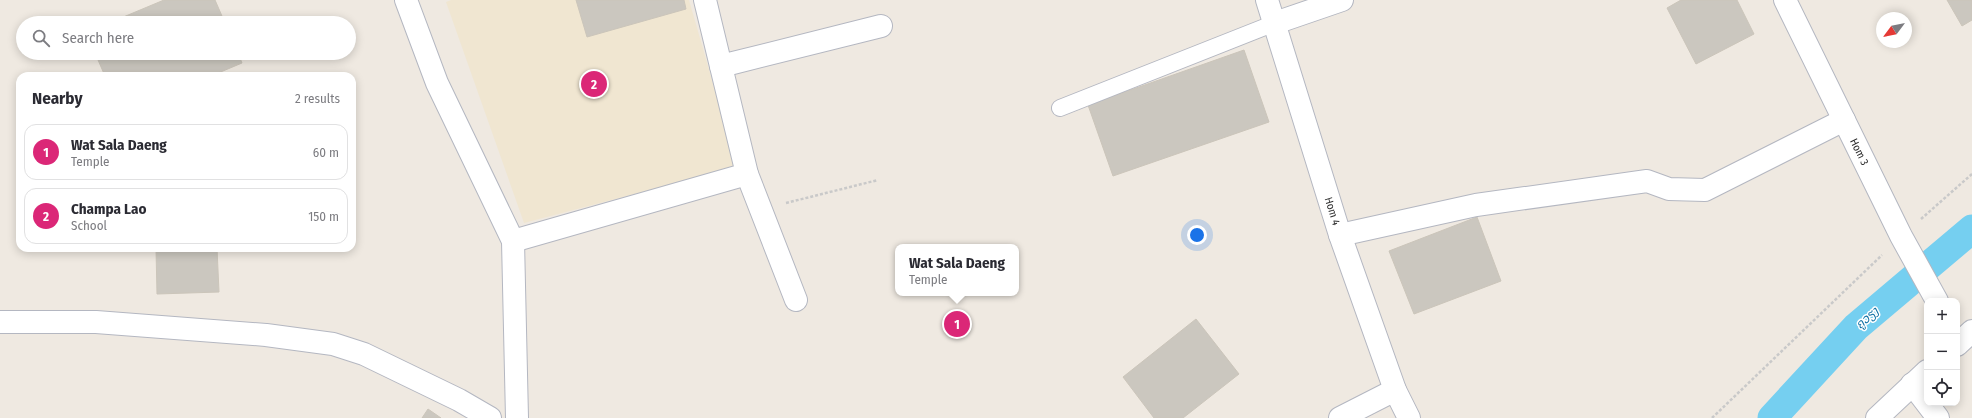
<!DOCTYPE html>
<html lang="en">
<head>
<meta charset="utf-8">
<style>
  :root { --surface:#fff; --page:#f2f2f3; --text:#2b2b33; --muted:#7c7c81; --line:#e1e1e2; --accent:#db2777 }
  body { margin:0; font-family:"Fira Sans Condensed","Noto Sans Lao",sans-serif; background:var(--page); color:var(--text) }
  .controls { position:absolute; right:12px; bottom:12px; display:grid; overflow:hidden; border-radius:8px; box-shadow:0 2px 10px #0003 }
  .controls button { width:36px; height:36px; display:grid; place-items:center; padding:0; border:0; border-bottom:1px solid var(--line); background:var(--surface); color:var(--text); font:20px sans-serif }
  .compass { position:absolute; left:1876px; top:12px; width:36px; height:36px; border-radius:50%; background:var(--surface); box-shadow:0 2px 10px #0003; rotate:238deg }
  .you { position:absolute; left:1197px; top:235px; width:14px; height:14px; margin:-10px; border:3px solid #fff; border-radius:50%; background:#1a73e8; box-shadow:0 0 0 6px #1a73e833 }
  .badge { display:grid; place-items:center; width:26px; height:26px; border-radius:50%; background:var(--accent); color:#fff; font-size:13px; font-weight:700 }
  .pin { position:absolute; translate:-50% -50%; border:2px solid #fff; box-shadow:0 1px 4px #0006 }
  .popup { position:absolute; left:895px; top:244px; width:124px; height:52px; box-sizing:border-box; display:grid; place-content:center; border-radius:8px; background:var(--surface); filter:drop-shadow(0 1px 3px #0005); font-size:13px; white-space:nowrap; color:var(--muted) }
  .popup b { font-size:15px; color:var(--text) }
  .popup::after { content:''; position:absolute; left:50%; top:100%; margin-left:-8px; border:8px solid transparent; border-top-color:var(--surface) }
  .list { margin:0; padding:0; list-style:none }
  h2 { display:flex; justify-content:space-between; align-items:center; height:52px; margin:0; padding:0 16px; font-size:17px }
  h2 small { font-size:13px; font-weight:400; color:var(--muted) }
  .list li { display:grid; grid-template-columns:26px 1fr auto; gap:12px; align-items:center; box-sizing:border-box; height:56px; margin:0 8px 8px; padding:0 8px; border:1px solid var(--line); border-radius:12px }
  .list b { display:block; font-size:15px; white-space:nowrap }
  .list p { margin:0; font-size:13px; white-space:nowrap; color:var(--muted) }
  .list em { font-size:13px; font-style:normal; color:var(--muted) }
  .icon { flex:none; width:22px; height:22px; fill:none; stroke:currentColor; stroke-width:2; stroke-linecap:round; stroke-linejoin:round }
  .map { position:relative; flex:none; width:1972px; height:418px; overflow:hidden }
  .search { position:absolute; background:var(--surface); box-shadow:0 2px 10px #0003; left:16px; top:16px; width:340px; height:44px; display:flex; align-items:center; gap:10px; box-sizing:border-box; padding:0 14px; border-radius:22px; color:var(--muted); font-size:15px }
  .panel { position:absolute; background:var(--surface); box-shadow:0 2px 10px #0003; left:16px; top:72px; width:340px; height:180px; border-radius:12px }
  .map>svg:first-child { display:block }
  .education { fill:#f0e6d1 }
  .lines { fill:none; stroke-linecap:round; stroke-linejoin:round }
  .canal { stroke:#75cff0; stroke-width:29 }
  .building { fill:#cbc7bf; stroke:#cbc5ba }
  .lane-casing { stroke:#b4b7c1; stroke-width:18 }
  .street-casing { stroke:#b4b7c1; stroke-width:24 }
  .secondary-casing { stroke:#b4b7c1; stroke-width:24 }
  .path { stroke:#c9c9c9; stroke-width:2.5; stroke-dasharray:3 2; stroke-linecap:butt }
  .lane { stroke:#fff; stroke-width:16 }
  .street { stroke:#fff; stroke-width:22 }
  .secondary { stroke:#fff; stroke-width:22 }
  .labels { text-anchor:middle; stroke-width:3; stroke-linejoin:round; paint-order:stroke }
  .street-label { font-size:11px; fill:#2e2e2e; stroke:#fff }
  .water-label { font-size:12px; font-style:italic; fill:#0d6fa3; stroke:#fff }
</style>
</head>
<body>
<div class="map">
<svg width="1972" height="418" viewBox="0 0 1972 418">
  <rect width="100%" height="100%" fill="#efe9e1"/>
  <path class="education" d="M451,0H689L737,167L524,223L446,2Z"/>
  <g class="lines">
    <path class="canal" d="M1772,418L1856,327L1972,229"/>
  </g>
  <g class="building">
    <path d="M164,0H215L225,23H109Z"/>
    <path d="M576,0H684L686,9L587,37Z"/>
    <path d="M1681,0H1737L1754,34L1696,64L1667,8Z"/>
    <path d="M1947,0H1972V20L1962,26Z"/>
    <path d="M1244,50L1269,122L1113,176L1088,105Z"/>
    <path d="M95,53H238L242,63L211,76H105Z"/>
    <path d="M1477,217L1501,281L1414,314L1389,251Z"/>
    <path d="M156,248H217L219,292L157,294Z"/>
    <path d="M1196,319L1239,374L1183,418H1154L1123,377Z"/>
    <path d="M428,409L441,418H422Z"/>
  </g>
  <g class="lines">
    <defs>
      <path id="lane" d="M1060,108L1275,23"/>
      <g id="street">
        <path d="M406,0L437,83L513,241L517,418"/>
        <path d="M705,0L747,174L796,300"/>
        <path id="s1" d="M1267,0L1340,235L1395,390L1409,418"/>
        <path d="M1275,23L1342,0"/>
        <path d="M721,66L881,26"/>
        <path d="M1340,235L1476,205L1647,181L1669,189L1705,190L1844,120"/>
        <path d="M513,241L747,174"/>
        <path d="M0,322H96L266,335L333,344L364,354L459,400L490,418"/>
        <path d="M1912,384L1938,418"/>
        <path d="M1340,418L1395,390"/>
      </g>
      <g id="secondary">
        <path id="s2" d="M1785,0L1901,236L1937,301"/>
        <path d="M1957,345L1972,331"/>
        <path d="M1877,418L1927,371"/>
      </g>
    </defs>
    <use href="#lane" class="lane-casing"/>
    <use href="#street" class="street-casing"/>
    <use href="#secondary" class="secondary-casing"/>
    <g class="path">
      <path d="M786,203L878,180"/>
      <path d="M1921,219L1972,174"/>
      <path d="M1712,418L1882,255"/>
    </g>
    <use href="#lane" class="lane"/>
    <use href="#street" class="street"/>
    <use href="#secondary" class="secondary"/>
  </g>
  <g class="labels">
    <g class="street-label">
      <text dy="4" stroke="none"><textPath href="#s2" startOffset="169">Hom 3</textPath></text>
      <text dy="4" stroke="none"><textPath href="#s1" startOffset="221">Hom 4</textPath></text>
    </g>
    <g class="water-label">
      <text transform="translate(1867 318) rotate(-41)" y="4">ຄູວຽງ</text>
    </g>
  </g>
</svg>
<div class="controls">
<button>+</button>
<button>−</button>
<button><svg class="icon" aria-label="locate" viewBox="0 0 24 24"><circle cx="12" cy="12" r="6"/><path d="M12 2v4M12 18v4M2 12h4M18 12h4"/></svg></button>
</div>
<svg class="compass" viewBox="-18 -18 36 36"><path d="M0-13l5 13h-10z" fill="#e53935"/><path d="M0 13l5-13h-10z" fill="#7c7c81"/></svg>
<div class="you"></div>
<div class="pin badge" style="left:957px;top:324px">1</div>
<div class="popup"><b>Wat Sala Daeng</b>Temple</div>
<div class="pin badge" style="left:594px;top:84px">2</div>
<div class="search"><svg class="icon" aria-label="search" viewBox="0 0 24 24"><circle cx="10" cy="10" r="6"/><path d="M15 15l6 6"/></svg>Search here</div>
<section class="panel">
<h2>Nearby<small>2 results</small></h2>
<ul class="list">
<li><span class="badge">1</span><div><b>Wat Sala Daeng</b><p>Temple</p></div><em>60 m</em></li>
<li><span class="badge">2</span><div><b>Champa Lao</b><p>School</p></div><em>150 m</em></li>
</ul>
</section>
</div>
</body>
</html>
